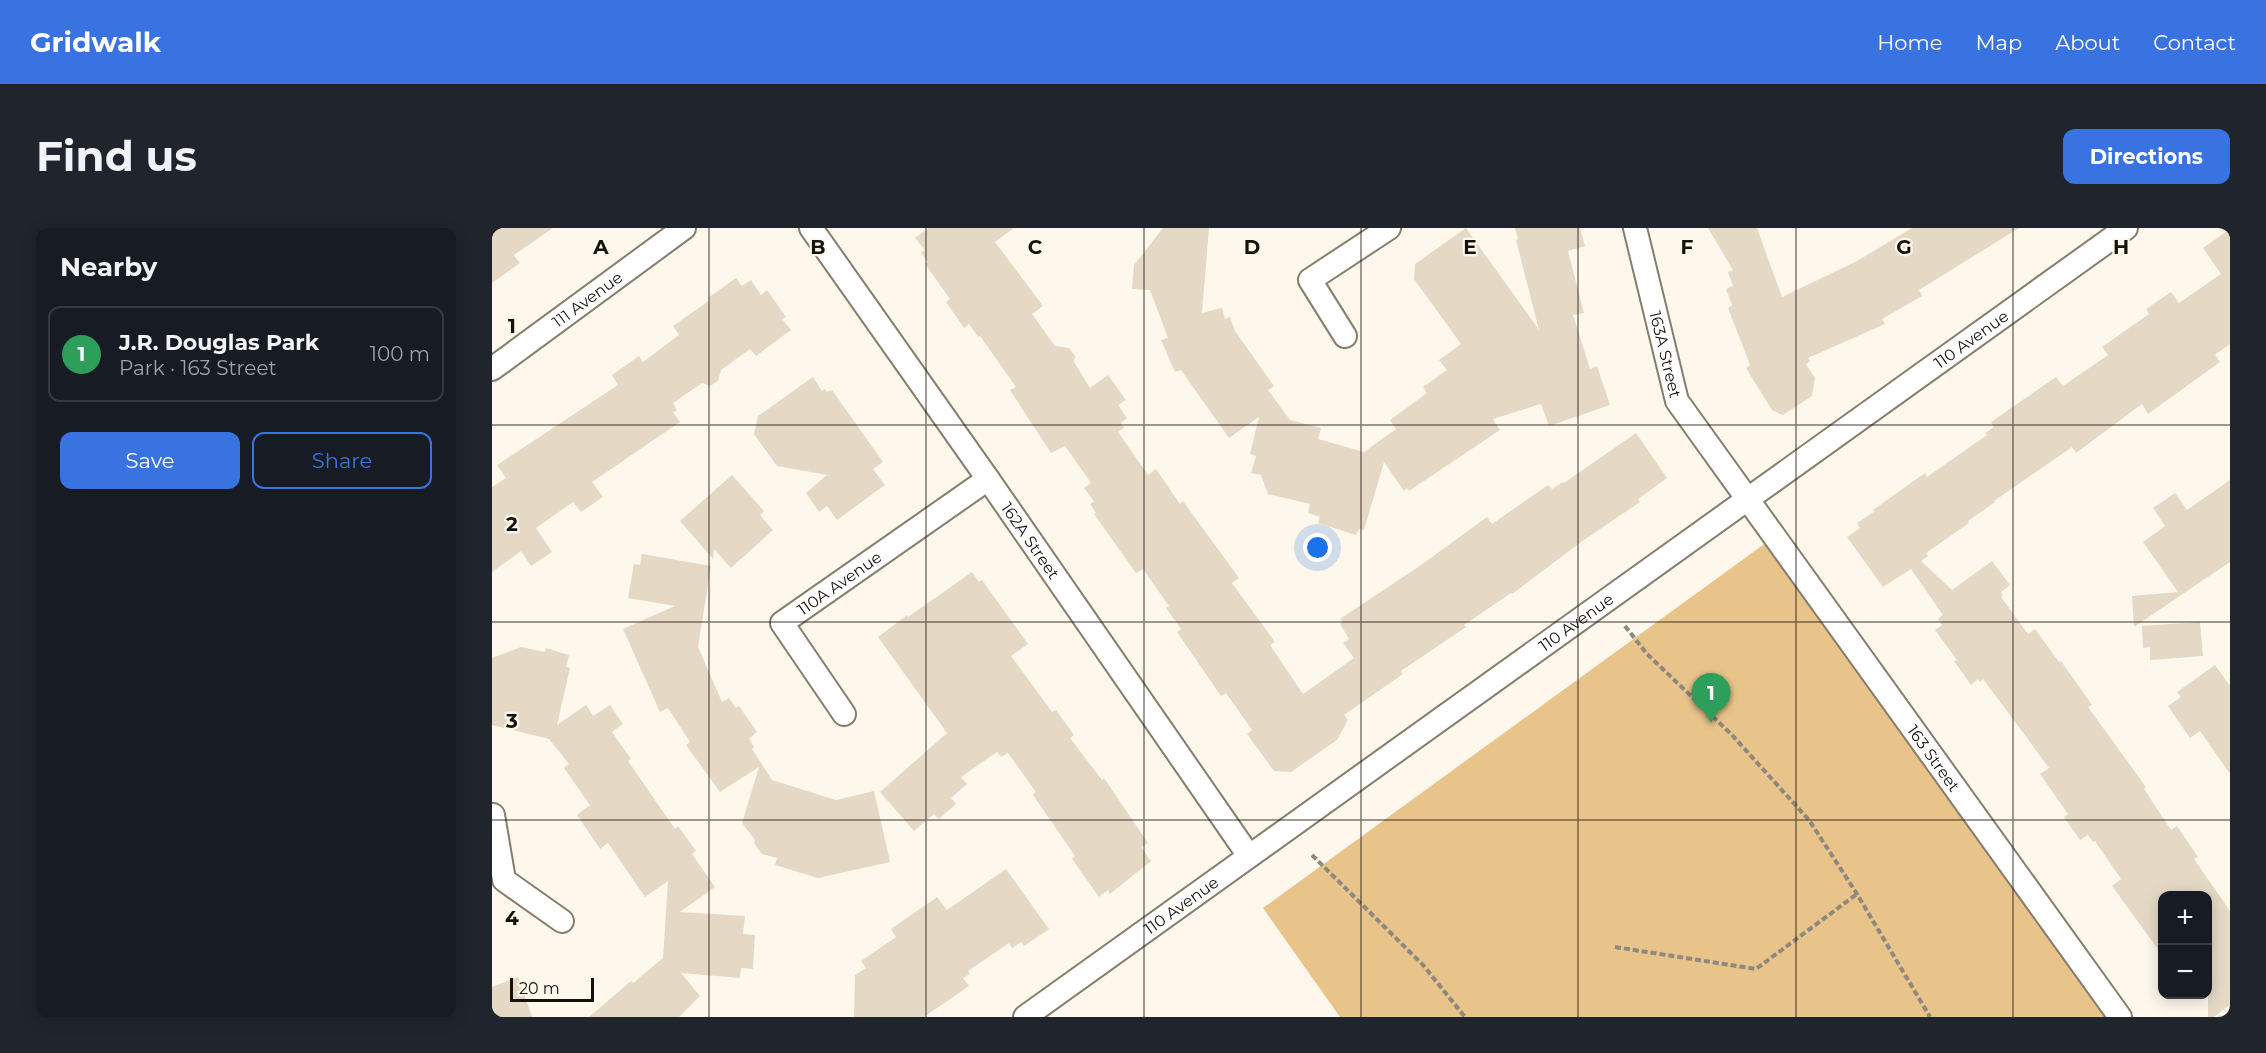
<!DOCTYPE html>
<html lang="en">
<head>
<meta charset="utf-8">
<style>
  :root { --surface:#171b24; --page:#20242c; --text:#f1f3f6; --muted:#9ea1a6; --line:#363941; --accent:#3973e2 }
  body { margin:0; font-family:Montserrat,sans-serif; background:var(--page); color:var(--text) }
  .controls { position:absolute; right:18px; bottom:18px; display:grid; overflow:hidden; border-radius:12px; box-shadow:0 3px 15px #0003 }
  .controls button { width:54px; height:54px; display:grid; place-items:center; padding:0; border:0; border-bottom:2px solid var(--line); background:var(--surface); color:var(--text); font:30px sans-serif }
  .scale { position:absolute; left:18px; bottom:15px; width:84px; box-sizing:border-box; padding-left:6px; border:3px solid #15110b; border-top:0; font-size:16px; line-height:21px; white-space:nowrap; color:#15110b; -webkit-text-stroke:4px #fef7eb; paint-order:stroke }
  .you { position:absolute; left:826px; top:320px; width:21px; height:21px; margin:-15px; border:4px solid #fff; border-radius:50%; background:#1a73e8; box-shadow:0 0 0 9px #1a73e833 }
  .badge { display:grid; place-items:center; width:39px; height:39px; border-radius:50%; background:var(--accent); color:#fff; font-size:20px; font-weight:700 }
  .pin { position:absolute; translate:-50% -50px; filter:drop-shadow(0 2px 3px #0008) }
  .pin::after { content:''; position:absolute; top:32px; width:21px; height:18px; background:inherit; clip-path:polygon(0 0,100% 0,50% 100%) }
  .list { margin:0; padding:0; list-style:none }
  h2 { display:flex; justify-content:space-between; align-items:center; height:78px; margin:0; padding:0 24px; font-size:26px }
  h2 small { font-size:20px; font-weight:400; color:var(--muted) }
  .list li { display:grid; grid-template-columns:39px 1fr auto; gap:18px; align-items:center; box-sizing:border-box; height:96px; margin:0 12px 12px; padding:0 12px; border:2px solid var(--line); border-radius:12px }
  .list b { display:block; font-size:22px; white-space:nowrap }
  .list p { margin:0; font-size:20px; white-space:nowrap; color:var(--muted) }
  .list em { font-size:20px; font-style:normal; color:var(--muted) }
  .actions { display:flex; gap:12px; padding:18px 24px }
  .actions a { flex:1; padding:14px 0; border:2px solid var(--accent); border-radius:12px; text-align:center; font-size:21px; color:var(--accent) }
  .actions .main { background:var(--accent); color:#fff }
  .map { position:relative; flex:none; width:1738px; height:789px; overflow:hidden; border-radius:12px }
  header { display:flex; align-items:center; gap:36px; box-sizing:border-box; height:84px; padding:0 30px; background:var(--accent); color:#fff }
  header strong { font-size:28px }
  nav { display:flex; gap:33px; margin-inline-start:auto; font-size:21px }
  .intro { display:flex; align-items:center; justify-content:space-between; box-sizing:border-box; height:144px; padding:0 36px }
  h1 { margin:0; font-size:42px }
  .button { padding:15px 27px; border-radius:12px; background:var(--accent); color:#fff; font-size:21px; font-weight:700 }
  main { display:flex; gap:36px; padding:0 36px }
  aside { flex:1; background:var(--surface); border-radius:12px; box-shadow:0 3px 15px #0003 }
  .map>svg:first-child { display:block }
  .green { fill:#e8c48a }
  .building { fill:#e5d9c6 }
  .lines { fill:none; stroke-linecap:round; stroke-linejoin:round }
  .street-casing { stroke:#887c6c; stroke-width:26 }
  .path { stroke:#8e887f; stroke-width:4; stroke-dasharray:6 3; stroke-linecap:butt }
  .street { stroke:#fff; stroke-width:22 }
  .grid { fill:none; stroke:#15110b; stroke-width:1.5; stroke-opacity:0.55 }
  .labels { text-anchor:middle; stroke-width:4.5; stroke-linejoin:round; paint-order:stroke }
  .street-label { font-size:16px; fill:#15110b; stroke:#fef7eb }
  .grid-label { font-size:20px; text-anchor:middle; font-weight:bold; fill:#15110b; stroke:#fef7eb; stroke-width:4.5; stroke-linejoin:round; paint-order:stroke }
</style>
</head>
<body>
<header>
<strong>Gridwalk</strong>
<nav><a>Home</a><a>Map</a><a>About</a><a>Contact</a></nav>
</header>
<div class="intro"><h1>Find us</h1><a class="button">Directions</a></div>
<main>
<aside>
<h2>Nearby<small></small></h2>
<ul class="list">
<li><span class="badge" style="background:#2e9e5b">1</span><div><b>J.R. Douglas Park</b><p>Park · 163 Street</p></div><em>100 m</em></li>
</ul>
<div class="actions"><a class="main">Save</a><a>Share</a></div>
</aside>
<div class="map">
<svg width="1738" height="789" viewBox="0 0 1738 789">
  <rect width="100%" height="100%" fill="#fef7eb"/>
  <path class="green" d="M1282,309L1617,789H848L771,680Z"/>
  <g class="building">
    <path d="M0,0H61L22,27L28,35L0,55Z"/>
    <path d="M437,0H522L503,14L551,78L540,86L563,118L577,120L583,128L582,134L598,160L616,147L634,172L626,177L635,190L629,195L632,200L626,204L656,247L664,241L688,276L691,273L747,350L740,355L783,414L778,417L811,466L862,430L851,415L857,411L848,396L851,394L848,391L929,337L995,289L1000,296L1056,257L1060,261L1071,254L1072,255L1144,205L1175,250L1146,271L1148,274L1089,314L1020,366L1019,365L972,397L974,399L909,443L911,446L852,487L856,492L845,512L799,544L782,543L755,506L760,502L734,465L729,468L685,404L689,401L674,380L677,378L651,341L644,345L602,286L604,285L598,276L602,273L592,260L599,255L573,218L559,225L518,162L524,159L488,108L486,109L477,96L472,100L454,74L458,71L433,36L436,34L429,25L433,22L423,10Z"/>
    <path d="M671,0H717L710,85L730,80L733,91L738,89L743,103L782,158L776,162L798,192L829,200L826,211L872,224L904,201L898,192L935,165L931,159L955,142L947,132L969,116L922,51L923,36L974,0L1047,102L1024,12L1026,11L1023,0H1088L1093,18L1076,23L1092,85L1081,87L1098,141L1105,138L1118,177L1057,198L1049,176L1001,191L1008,202L917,263L915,260L912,263L892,234L872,302L867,301L864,307L826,295L828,289L816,285L818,276L776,266L769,247L759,245L764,228L758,226L767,189L737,210L689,142L683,144L669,112L676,110L658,62L640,61L642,37Z"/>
    <path d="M1216,0H1265L1290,69L1365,33L1420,0H1527L1427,62L1430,68L1390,91L1393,96L1316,130L1318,133L1314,136L1323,150L1320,168L1291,187L1280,182L1254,140L1258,137L1236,80L1240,77L1234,61L1241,58L1236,44L1241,42Z"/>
    <path d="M1738,1V116L1723,127L1728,134L1656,186L1650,176L1584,225L1580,219L1502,273L1503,274L1476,293L1477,295L1434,325L1436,328L1429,333L1460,362L1500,333L1518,357L1509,364L1511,367L1509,369L1536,406L1543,401L1567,434L1569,433L1600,477L1596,479L1654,559L1652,561L1679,602L1685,598L1706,629L1702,631L1738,683V777L1722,789H1716V668H1671V728L1620,658L1629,651L1603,613L1601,614L1596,607L1588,612L1572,589L1576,586L1548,546L1557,540L1532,506L1491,451L1488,454L1486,451L1479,457L1462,433L1465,432L1443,402L1450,397L1446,391L1451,387L1419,341L1391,359L1355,309L1368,300L1365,295L1383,283L1381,282L1433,245L1435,249L1495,207L1493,205L1502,199L1499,194L1564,149L1571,158L1616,127L1610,119L1657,86L1654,81L1679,64L1687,75L1729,46L1711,20Z"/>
    <path d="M244,50L250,58L259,52L269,67L275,62L294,89L290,91L299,102L264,128L258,121L229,142L226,153L218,158L210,155L181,175L185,182L181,184L188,194L100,254L111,269L89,284L81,274L44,300L60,324L39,338L29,323L0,344V259L14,250L5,237L126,157L120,147L147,128L151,134L187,107L181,98L218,72L216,70Z"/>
    <path d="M321,149L330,163L333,161L335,164L340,162L391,234L381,241L393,257L345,292L335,278L327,284L314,265L335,247L285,238L262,206L266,188Z"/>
    <path d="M240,247L272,283L268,287L281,302L239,340L222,321L221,331L188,293Z"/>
    <path d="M1738,252V334L1642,399L1640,368L1686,364L1651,314L1673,298L1661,280L1683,265L1695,282Z"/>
    <path d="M150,326L219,338L206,419L230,474L237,470L244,480L247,478L265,504L257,511L262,519L260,521L280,552L344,572L382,563L398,634L326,650L283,637L285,630L270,626L262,615L263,612L250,595L267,539L228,564L194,517L198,514L176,480L168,484L131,401L183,378L136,370L142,336L148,337Z"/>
    <path d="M480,344L487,354L490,352L536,416L519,428L560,484L564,482L582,507L578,510L610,552L612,550L656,615L649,619L659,633L618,666L616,662L607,669L580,631L583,628L541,567L544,564L516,525L509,529L505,524L469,549L475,556L459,570L464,576L447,591L442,586L422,603L388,564L455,505L386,409L415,387L416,389Z"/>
    <path d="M1708,394L1711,428L1658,432V419L1651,420L1650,398Z"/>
    <path d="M29,419L53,424L54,420L77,427L74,439L78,440L65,497L94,477L101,488L118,477L131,496L120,504L139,531L136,533L183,601L186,598L204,623L200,626L223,659L188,684L253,688L251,706L263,707L261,741L249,740L248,750L189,745L208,768L187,789H97L139,753L141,755L171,730L176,653L153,669L116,615L108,621L85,587L98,577L72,540L77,536L57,511L0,497V430Z"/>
    <path d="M1723,437L1738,458V546L1708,503L1698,510L1676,478L1689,469L1685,464Z"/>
    <path d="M514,641L557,701L532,718L529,714L520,720L517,715L476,743L478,746L471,750L477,758L432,789H362L363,747L374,740L369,733L404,709L399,701L445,669L455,682Z"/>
    <path d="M26,749L40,789H0V759Z"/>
  </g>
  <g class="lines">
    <defs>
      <g id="street">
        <path id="s1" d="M319,0L496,251L757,628"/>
        <path id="s2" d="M1143,0L1185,173L1628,789"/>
        <path d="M853,108L818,52L897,0"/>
        <path id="s3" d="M0,141L192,0"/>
        <path id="s4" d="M352,486L290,395L496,251"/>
        <path d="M1,587L12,652L70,693"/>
        <path id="s5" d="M533,789L1634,0"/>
      </g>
    </defs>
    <use href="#street" class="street-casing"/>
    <g class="path">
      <path d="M1133,398L1155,426L1240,507L1317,592L1365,666L1438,789"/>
      <path d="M820,627L931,737L973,789"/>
      <path d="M1123,719L1264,741L1365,666"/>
    </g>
    <use href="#street" class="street"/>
  </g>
  <path class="grid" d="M217,0V789M434,0V789M652,0V789M869,0V789M1086,0V789M1304,0V789M1521,0V789M0,197H1738M0,394H1738M0,592H1738"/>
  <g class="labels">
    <g class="street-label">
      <text dy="6" stroke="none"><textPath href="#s3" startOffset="118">111 Avenue</textPath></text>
      <text dy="6" stroke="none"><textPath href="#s5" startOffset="1164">110 Avenue</textPath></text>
      <text dy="6" stroke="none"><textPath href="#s2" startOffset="130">163A Street</textPath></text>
      <text dy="6" stroke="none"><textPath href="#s1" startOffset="382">162A Street</textPath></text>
      <text dy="6" stroke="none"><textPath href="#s4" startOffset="180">110A Avenue</textPath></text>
      <text dy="6" stroke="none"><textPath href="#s5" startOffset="678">110 Avenue</textPath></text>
      <text dy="6" stroke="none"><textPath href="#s2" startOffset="618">163 Street</textPath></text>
      <text dy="6" stroke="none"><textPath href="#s5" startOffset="192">110 Avenue</textPath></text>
    </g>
  </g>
  <g class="grid-label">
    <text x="109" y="26">A</text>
    <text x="326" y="26">B</text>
    <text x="543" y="26">C</text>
    <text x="760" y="26">D</text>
    <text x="978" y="26">E</text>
    <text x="1195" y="26">F</text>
    <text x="1412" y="26">G</text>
    <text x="1629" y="26">H</text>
    <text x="20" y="105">1</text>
    <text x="20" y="303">2</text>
    <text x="20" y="500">3</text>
    <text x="20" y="697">4</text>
  </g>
</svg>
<div class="controls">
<button>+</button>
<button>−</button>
</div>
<div class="scale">20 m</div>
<div class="you"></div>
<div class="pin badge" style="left:1219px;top:495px;background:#2e9e5b">1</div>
</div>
</main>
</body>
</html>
